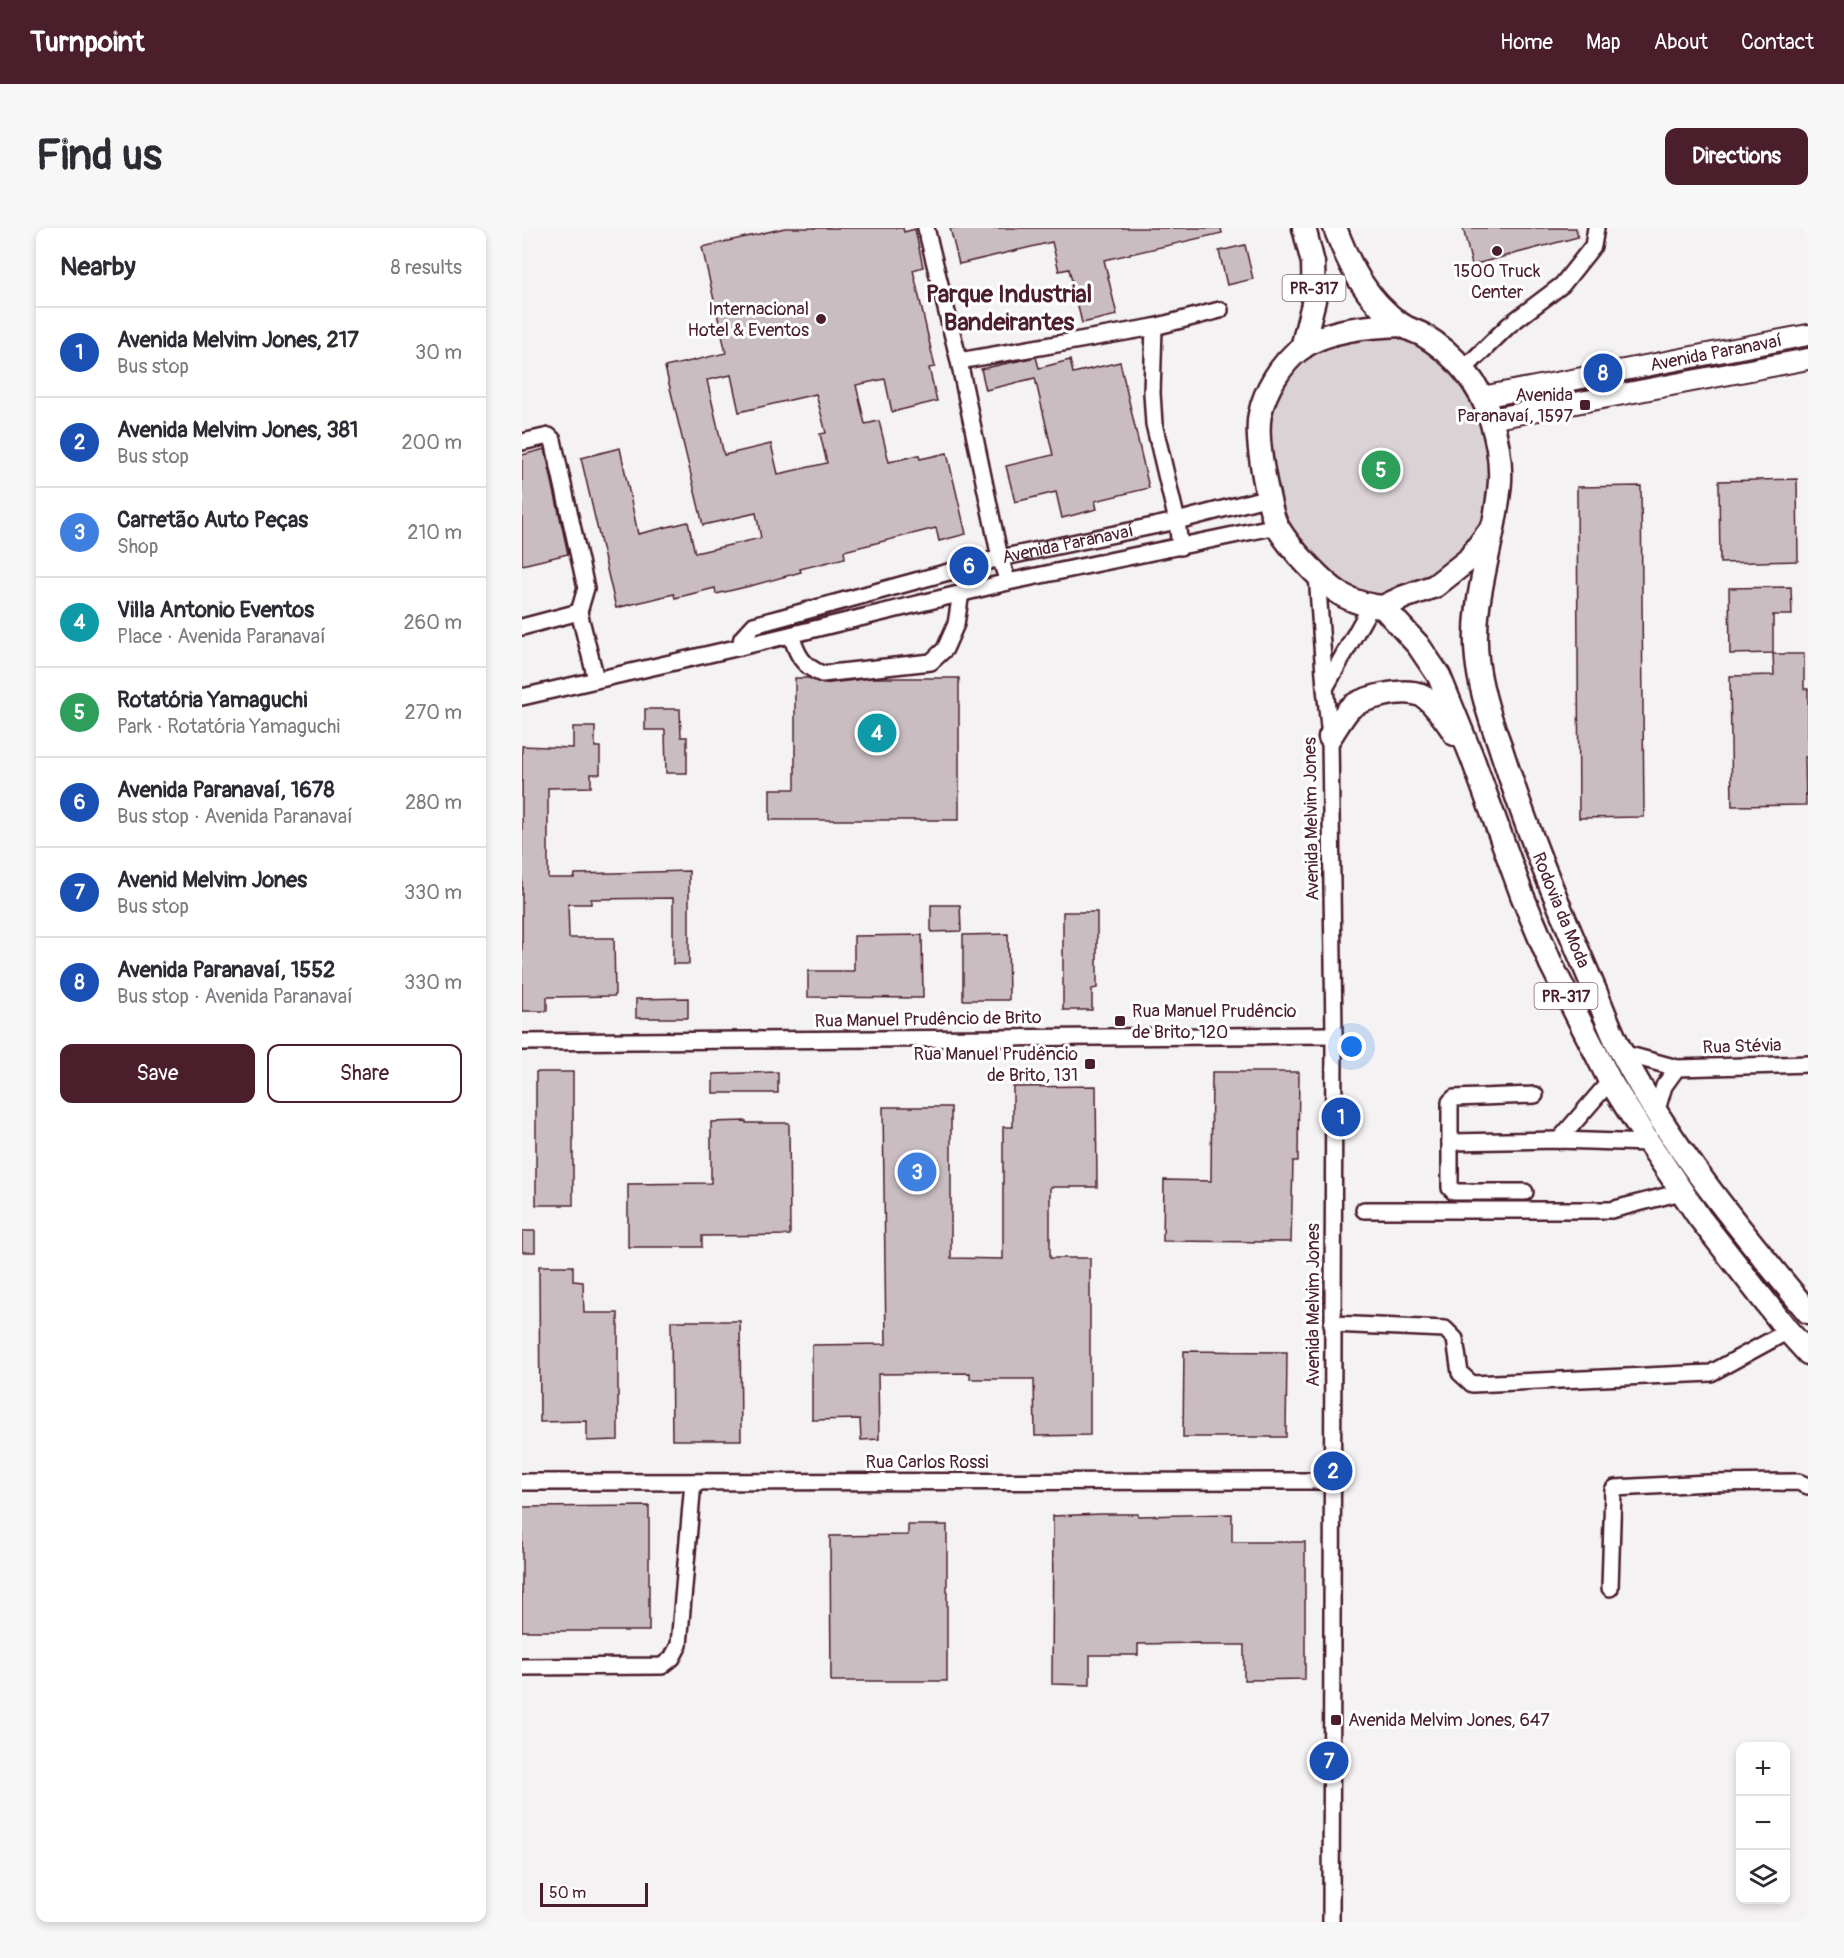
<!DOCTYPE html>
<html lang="en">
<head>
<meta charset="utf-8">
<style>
  :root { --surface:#fff; --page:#f7f7f7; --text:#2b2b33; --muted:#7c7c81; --line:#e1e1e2; --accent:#4a1f2b }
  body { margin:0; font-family:Pangolin,sans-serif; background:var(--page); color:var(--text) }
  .controls { position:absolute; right:18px; bottom:18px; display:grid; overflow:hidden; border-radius:12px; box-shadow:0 3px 9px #0003 }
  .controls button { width:54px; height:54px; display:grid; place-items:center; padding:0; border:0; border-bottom:2px solid var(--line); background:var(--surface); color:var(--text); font:30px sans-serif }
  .scale { position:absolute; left:18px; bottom:15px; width:108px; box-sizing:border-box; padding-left:6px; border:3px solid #4a1f2b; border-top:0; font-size:16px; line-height:21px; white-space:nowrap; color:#4a1f2b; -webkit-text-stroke:4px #fff; paint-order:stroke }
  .you { position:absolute; left:830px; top:819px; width:21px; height:21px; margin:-15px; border:4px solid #fff; border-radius:50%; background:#1a73e8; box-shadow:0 0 0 9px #1a73e833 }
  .badge { display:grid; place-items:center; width:39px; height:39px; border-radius:50%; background:var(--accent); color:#fff; font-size:20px; font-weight:700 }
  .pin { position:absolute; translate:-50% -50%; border:3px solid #fff; box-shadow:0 2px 6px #0006 }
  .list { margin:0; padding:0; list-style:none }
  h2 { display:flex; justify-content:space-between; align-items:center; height:78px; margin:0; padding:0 24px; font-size:26px }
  h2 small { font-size:20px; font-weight:400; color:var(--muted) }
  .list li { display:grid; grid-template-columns:39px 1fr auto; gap:18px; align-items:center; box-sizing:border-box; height:90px; padding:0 24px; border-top:2px solid var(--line) }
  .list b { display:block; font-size:22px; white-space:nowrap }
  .list p { margin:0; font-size:20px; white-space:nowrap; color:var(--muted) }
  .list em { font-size:20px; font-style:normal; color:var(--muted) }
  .actions { display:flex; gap:12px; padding:18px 24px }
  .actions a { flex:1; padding:14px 0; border:2px solid var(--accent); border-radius:12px; text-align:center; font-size:21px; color:var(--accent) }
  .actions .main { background:var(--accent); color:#fff }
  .icon { flex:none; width:33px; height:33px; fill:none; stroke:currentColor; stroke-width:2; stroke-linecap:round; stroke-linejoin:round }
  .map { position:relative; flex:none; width:1286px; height:1694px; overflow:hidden; border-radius:12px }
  header { display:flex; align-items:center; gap:36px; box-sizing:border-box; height:84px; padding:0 30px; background:var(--accent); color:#fff }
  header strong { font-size:28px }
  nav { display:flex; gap:33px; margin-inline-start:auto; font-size:21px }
  .intro { display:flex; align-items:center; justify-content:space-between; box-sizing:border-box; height:144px; padding:0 36px }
  h1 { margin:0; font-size:42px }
  .button { padding:15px 27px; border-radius:12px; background:var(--accent); color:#fff; font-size:21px; font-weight:700 }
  main { display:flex; gap:36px; padding:0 36px }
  aside { flex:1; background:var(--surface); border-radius:12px; box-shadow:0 3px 9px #0003 }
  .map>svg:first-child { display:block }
  .green { fill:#dbd2d5; stroke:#927880; stroke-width:1.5 }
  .building { fill:#cabdc1; stroke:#4a1f2b; stroke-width:1.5; fill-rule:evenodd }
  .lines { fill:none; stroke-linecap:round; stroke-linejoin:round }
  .minor-casing { stroke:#4a1f2b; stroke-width:20 }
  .major-casing { stroke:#4a1f2b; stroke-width:24 }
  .highway-casing { stroke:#4a1f2b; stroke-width:27 }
  .minor { stroke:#fff; stroke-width:15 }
  .major { stroke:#fff; stroke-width:20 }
  .highway { stroke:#fff; stroke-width:22 }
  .poi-dot { fill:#4a1f2b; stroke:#fff; stroke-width:2 }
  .labels { text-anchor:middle; stroke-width:6; stroke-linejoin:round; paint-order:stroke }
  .shield { fill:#fff; stroke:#80626b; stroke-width:1.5 }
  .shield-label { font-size:16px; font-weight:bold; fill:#4a1f2b }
  .poi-label { font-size:18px; fill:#4a1f2b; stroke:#fff; text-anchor:end }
  .street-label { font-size:18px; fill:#4a1f2b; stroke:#fff }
  .district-label { font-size:24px; font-weight:bold; fill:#4a1f2b; stroke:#fff }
</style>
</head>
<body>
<header>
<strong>Turnpoint</strong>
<nav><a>Home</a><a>Map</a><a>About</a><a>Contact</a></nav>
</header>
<div class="intro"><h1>Find us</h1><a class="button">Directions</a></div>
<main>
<aside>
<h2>Nearby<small>8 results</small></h2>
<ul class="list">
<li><span class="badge" style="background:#1a4fb4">1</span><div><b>Avenida Melvim Jones, 217</b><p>Bus stop</p></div><em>30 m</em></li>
<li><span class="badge" style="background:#1a4fb4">2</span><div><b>Avenida Melvim Jones, 381</b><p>Bus stop</p></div><em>200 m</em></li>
<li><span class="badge" style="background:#3f7fe0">3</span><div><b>Carretão Auto Peças</b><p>Shop</p></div><em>210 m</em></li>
<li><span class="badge" style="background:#0f9aa8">4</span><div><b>Villa Antonio Eventos</b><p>Place · Avenida Paranavaí</p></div><em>260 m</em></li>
<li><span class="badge" style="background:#2e9e5b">5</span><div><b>Rotatória Yamaguchi</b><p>Park · Rotatória Yamaguchi</p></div><em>270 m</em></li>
<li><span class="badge" style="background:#1a4fb4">6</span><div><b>Avenida Paranavaí, 1678</b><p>Bus stop · Avenida Paranavaí</p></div><em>280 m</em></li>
<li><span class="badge" style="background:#1a4fb4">7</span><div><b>Avenid Melvim Jones</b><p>Bus stop</p></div><em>330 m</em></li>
<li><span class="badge" style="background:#1a4fb4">8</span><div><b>Avenida Paranavaí, 1552</b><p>Bus stop · Avenida Paranavaí</p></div><em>330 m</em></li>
</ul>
<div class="actions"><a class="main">Save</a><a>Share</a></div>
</aside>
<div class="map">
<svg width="1286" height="1694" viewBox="0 0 1286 1694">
  <rect width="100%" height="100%" fill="#f4f2f2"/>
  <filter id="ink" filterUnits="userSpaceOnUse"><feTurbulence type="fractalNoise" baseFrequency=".0167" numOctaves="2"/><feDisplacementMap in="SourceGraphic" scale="12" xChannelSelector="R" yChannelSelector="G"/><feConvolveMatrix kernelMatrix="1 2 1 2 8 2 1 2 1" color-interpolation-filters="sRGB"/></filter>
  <g filter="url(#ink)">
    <path class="green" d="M880,97L941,142L978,251L946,332L861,379L795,346L747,269L748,158L780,120Z"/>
    <g class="building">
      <path d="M263,0H381L382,4L393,1L401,39L391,42L413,139L407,140L415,173L370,184L363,151L334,157L343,196L357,193L367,234L397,227L398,231L425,225L444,306L417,313L414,300L322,323L323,330L278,341L279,344L232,357L194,366L193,360L153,370L152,366L94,380L59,230L98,220L116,306L166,294L173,325L239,310L234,285L181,297L143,139L204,125L180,19ZM209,147L217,184L294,166L304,205L298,206L305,235L256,246L249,216L202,227L185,152Z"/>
      <path d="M428,0H699L700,5L582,32L595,87L560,95L547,41L537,43L530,14L437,36Z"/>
      <path d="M941,0H1054L1056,9L950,37Z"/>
      <path d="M723,17L731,51L705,57L697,23Z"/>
      <path d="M514,129L517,140L548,132L551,145L598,134L627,260L573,273L575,281L540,290L534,264L493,274L484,238L531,227L513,150L464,162L459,141Z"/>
      <path d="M23,221L46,326L0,337V227Z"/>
      <path d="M1275,251L1276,333L1198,335L1197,253Z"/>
      <path d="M1119,258L1122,589L1057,590L1055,259Z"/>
      <path d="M1269,359L1270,387H1251V425L1208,426L1207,360Z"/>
      <path d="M1251,426H1282V461H1286V529H1283L1284,577L1210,578L1208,448L1252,447Z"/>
      <path d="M273,450H287L301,456L349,450H437V592H248V561H273Z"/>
      <path d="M123,481H158L159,509H165V545H144L143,502H123Z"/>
      <path d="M51,499H73V519H78V546H69V559L26,560V650H52L53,646L167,643V736H151V670L69,671V676H46L47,710H92L93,768L25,769V783H0V518L51,520Z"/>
      <path d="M409,677H438L439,703L409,704Z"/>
      <path d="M541,684H575V760L570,761V782H541Z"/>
      <path d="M486,706L487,772H441V707Z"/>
      <path d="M400,707L401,770L286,769V743H332V708Z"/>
      <path d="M166,770V790H114V771Z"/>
      <rect x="14" y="844" width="37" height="133"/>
      <path d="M256,844V865H191V846Z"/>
      <path d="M690,844H777L776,933H771L769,1014L641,1013L642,952L689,953Z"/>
      <path d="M574,858L575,959H528V1030H568V1207L513,1208L512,1151H448V1145L356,1146L357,1211L339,1212L338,1191L290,1192V1117L364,1116L361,879H429V1030L481,1031V899H491V859Z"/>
      <path d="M224,893V895H267L268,1007L180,1008V1019H106V956L189,955V894Z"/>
      <rect x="0" y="1003" width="13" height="21"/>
      <path d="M17,1038H51V1053L61,1054L62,1085H96V1212L65,1213V1193L18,1194Z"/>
      <path d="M149,1093H218L219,1212H150Z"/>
      <path d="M662,1123L765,1124L764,1209H661Z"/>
      <path d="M127,1278V1403H0V1279Z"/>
      <path d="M580,1286H616V1288L710,1286V1314H783V1451L722,1452V1417H677V1415L616,1416V1427H568V1457L530,1456L531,1288Z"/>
      <path d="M386,1297H425V1453H309L308,1308L386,1307Z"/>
    </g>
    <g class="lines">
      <defs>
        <g id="minor">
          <path d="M404,0L437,133L478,330L486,354"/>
          <path d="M632,99L630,165L632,196L655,293L658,319"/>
          <path d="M437,133L632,99L698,82"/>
          <path d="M941,142L987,97L1040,57L1071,18L1074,0"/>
          <path d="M0,214L27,208L31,212L64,360L57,384L74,451"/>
          <path d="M795,346L803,460L808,509L812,807L809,1694"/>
          <path d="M0,399L57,384"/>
          <path d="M269,407C275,426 280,438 300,446L409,434L423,421L434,396L439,365"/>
          <path id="s1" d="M218,419L220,410L232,397L478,330L655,293L747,269"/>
          <path d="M803,460L849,378"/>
          <path d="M0,469L218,419L486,354L755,298"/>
          <path d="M0,814L812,807"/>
          <path d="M1100,825L1155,840L1286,836"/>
          <path d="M1134,885L1142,858L1155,840"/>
          <path d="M1037,912L1088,853"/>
          <path d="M928,914L1037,912L1127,915"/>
          <path d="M1003,964H932L928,960V874L932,870L1013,867"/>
          <path d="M842,982H1089L1159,964"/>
          <path d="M810,1096L923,1101L933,1111L938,1145L950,1156L1189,1145L1266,1103"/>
          <path d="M0,1254L809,1253"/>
          <path d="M1088,1360L1091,1262L1093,1260L1186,1255L1276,1254L1286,1258"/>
          <path d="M0,1439L140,1438L150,1430L157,1417L171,1254"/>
        </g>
        <g id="major">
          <path id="s2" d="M960,169L1286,107"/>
          <path d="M969,191L1286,131"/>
        </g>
        <g id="highway">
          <path id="s3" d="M813,0C828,39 844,71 878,96C885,101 894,103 901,107C932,125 959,157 969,192C975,211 979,233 978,253C974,313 948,371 955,431C958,460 967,488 977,515C988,549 999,582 1012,615C1030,663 1051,711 1071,758C1081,781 1089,805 1101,827C1149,919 1220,1004 1286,1084"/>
          <path d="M780,120L792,72L791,35L782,0"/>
          <path d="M861,379L896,417L917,448L950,529L1000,667L1029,736L1088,853L1127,915L1177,989L1266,1103L1286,1125"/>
          <path d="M861,379C848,378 833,374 822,368C802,357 766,318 755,298C749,287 747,271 744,259C740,239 734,205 738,186C743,162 759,136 778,121C805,101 848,98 880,97"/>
          <path d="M861,379L882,369L913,358L946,332L969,301"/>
          <path d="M808,509C814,500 820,489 827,481C840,469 882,460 899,467C909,471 927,496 933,506"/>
        </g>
      </defs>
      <use href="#minor" class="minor-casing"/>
      <use href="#major" class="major-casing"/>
      <use href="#highway" class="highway-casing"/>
      <use href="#minor" class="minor"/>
      <use href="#major" class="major"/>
      <use href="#highway" class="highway"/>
    </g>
  </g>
  <g class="poi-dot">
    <circle cx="975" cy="23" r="6"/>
    <circle cx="299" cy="91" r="6"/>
    <rect x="1057" y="171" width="12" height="12" rx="3"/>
    <rect x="592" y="787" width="12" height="12" rx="3"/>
    <rect x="562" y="830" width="12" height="12" rx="3"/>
    <rect x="808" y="1486" width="12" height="12" rx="3"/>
  </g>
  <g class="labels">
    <g class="shield">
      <rect x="760.5" y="47" width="63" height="26" rx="4.5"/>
      <rect x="1012.5" y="755" width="63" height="26" rx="4.5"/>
    </g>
    <g class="shield-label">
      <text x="792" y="66">PR-317</text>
      <text x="1044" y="774">PR-317</text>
    </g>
    <g class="poi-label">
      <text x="975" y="49" text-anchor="middle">1500 Truck<tspan x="975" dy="21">Center</tspan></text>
      <text x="287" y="87">Internacional<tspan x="287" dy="21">Hotel &amp; Eventos</tspan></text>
      <text x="1051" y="173">Avenida<tspan x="1051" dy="21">Paranavaí, 1597</tspan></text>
      <text x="610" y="789" text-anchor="start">Rua Manuel Prudêncio<tspan x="610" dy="21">de Brito, 120</tspan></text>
      <text x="556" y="832">Rua Manuel Prudêncio<tspan x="556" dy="21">de Brito, 131</tspan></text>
      <text x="826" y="1498" text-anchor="start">Avenida Melvim Jones, 647</text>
    </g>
    <g class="street-label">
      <text dy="6" stroke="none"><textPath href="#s2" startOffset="238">Avenida Paranavaí</textPath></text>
      <text dy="6" stroke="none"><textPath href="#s1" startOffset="351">Avenida Paranavaí</textPath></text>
      <text transform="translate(789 591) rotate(-91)" y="6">Avenida Melvim Jones</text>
      <text dy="6" stroke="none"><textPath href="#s3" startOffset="762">Rodovia da Moda</textPath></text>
      <text transform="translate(406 791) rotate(-1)" y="6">Rua Manuel Prudêncio de Brito</text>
      <text transform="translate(1220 818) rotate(-2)" y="6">Rua Stévia</text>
      <text transform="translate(791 1077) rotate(-90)" y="6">Avenida Melvim Jones</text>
      <text x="405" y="1240">Rua Carlos Rossi</text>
    </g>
    <g class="district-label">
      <text x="487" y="74">Parque Industrial<tspan x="487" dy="28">Bandeirantes</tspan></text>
    </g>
  </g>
</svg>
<div class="controls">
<button>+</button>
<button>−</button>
<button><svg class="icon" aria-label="layers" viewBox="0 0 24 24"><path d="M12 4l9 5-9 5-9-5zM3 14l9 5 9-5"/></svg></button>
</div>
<div class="scale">50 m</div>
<div class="you"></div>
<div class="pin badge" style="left:819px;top:889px;background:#1a4fb4">1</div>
<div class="pin badge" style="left:811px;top:1243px;background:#1a4fb4">2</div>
<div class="pin badge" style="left:395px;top:944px;background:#3f7fe0">3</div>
<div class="pin badge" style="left:355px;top:505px;background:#0f9aa8">4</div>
<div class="pin badge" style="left:859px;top:242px;background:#2e9e5b">5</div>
<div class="pin badge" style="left:447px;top:338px;background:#1a4fb4">6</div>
<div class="pin badge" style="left:807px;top:1533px;background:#1a4fb4">7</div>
<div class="pin badge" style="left:1081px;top:145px;background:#1a4fb4">8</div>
</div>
</main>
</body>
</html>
